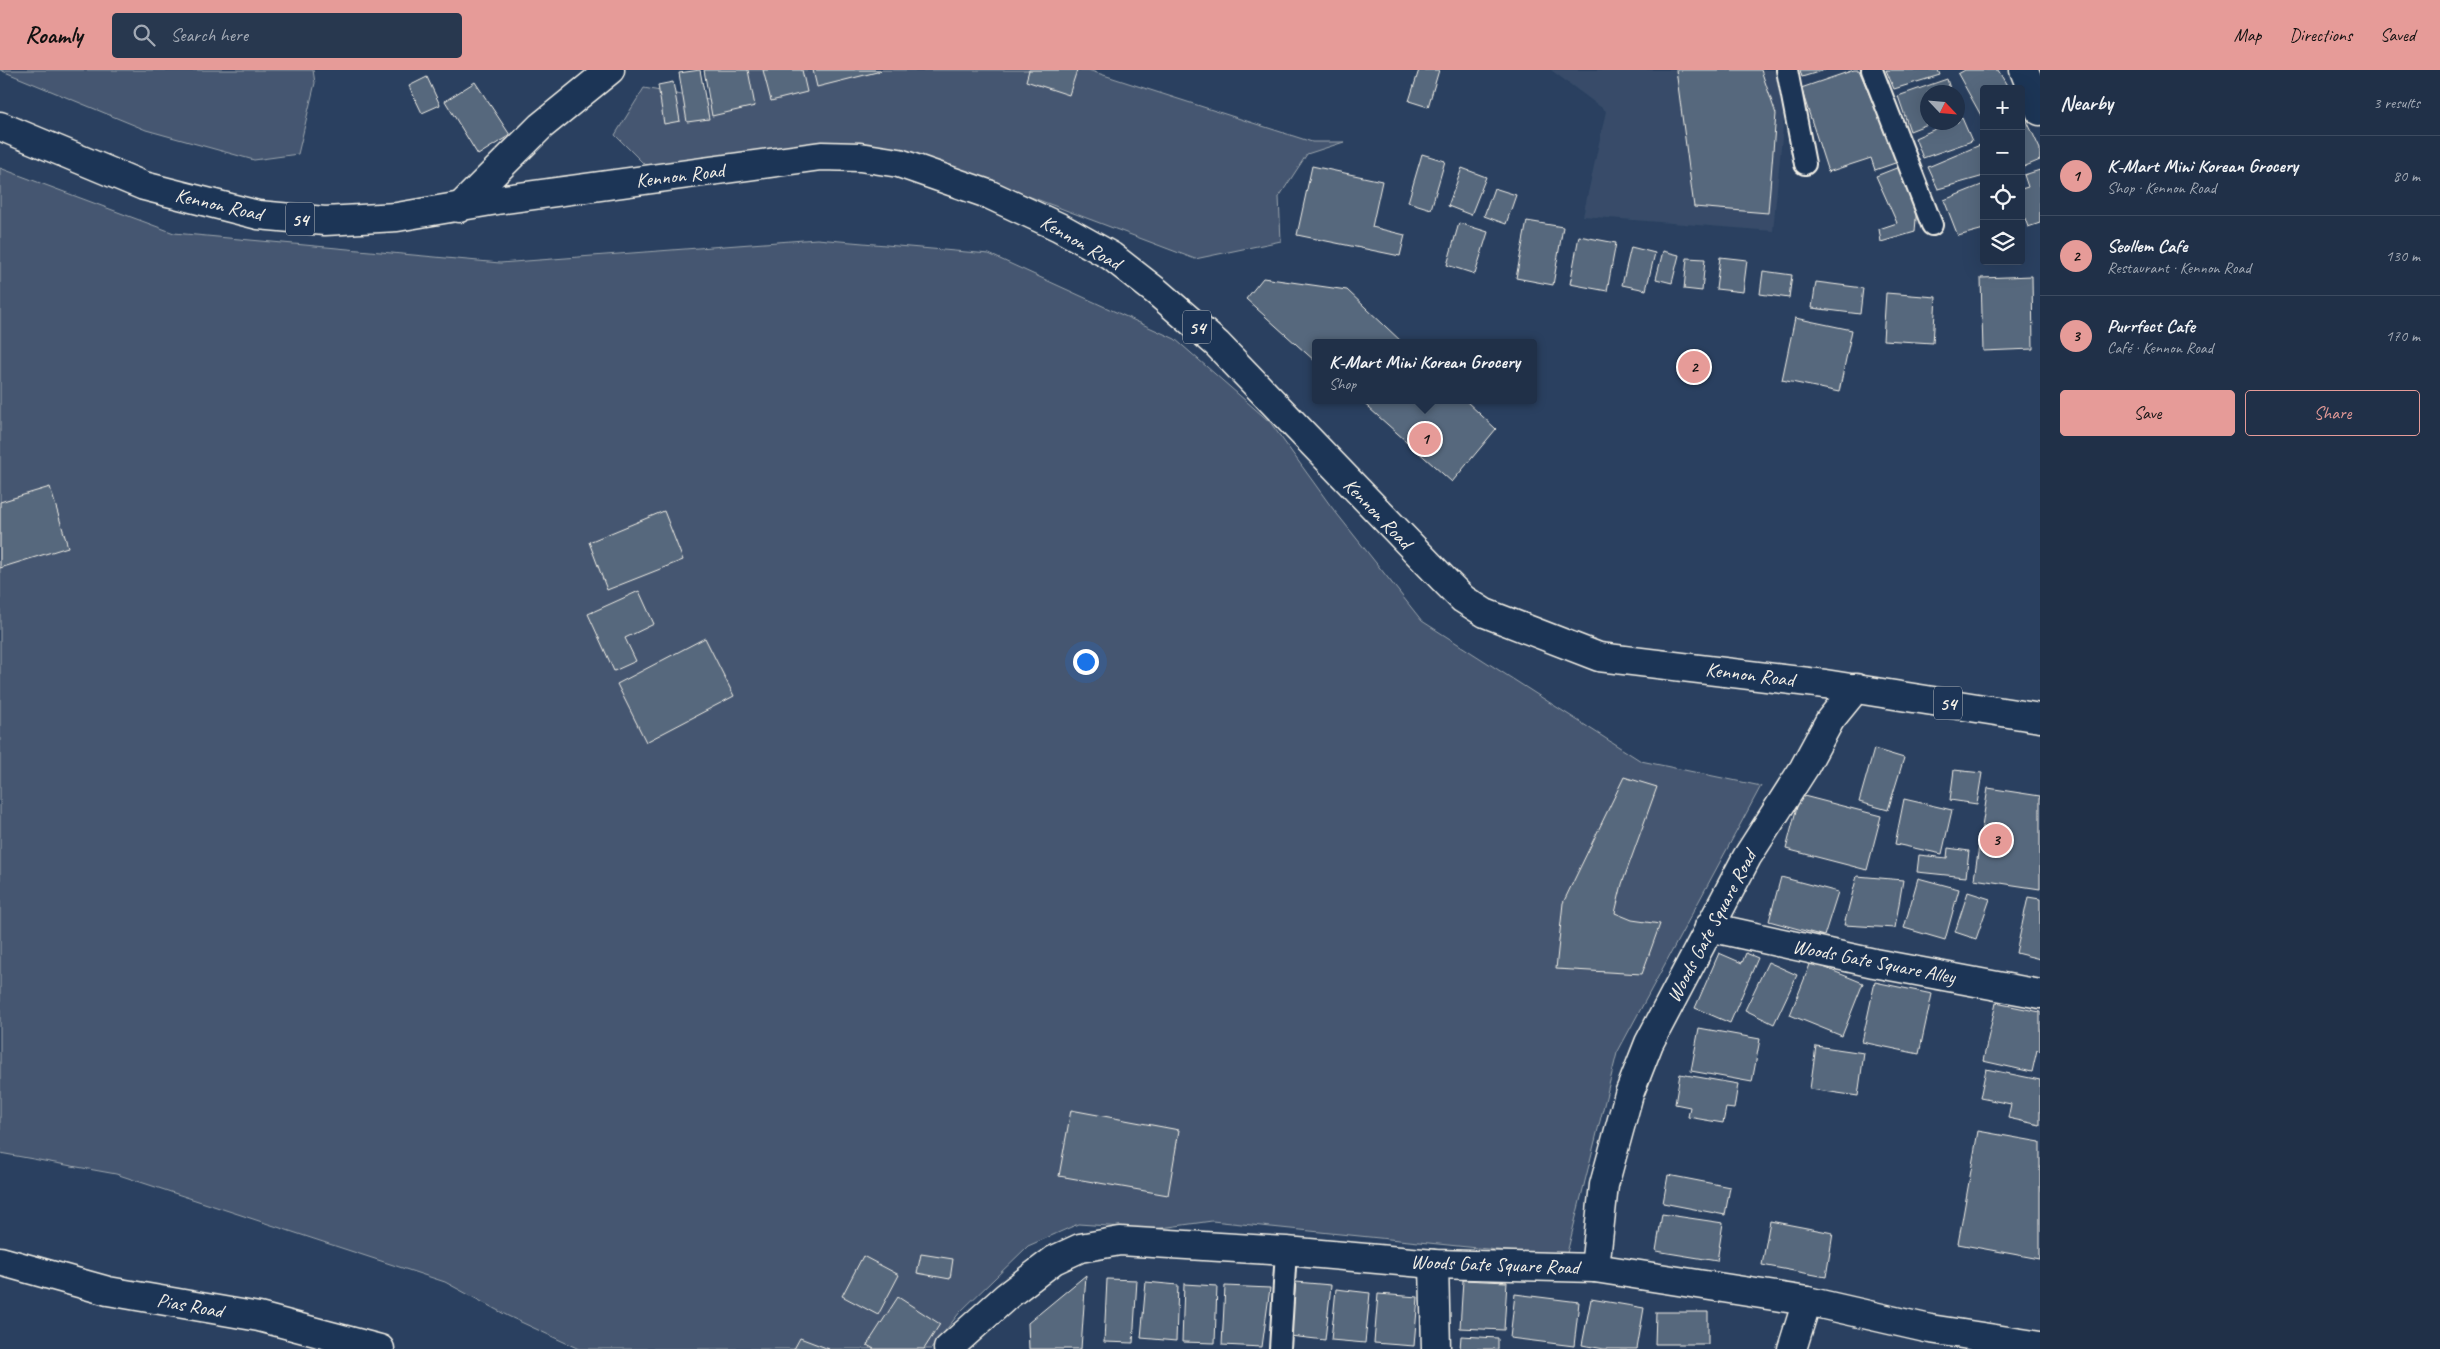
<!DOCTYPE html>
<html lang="en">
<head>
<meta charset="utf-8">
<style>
  :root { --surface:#203048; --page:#28384f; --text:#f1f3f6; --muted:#a2a9b4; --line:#3d4b60; --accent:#e69b98 }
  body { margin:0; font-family:Caveat,sans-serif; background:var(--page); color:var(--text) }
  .controls { position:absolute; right:15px; top:15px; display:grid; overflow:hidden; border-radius:5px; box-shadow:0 5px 20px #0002 }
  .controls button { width:45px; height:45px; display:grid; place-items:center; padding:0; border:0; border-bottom:1px solid var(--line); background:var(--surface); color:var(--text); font:25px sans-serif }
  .compass { position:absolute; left:1920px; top:15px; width:45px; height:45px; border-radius:50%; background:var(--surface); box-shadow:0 5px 20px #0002; rotate:116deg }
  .you { position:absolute; left:1085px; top:591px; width:18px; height:18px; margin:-12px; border:4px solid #fff; border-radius:50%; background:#1a73e8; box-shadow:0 0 0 8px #1a73e833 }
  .badge { display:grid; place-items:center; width:32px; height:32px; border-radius:50%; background:var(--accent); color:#111; font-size:16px; font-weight:700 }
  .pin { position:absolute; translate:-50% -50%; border:2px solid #fff; box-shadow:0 1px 5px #0006 }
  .popup { position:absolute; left:1312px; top:269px; width:225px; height:65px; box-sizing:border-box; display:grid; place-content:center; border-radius:5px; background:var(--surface); filter:drop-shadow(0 1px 4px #0005); font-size:16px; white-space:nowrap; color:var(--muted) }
  .popup b { font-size:19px; color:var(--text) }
  .popup::after { content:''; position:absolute; left:50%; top:100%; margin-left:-10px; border:10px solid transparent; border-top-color:var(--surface) }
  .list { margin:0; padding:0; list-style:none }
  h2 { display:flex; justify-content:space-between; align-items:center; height:65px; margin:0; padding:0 20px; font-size:21px }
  h2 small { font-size:16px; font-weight:400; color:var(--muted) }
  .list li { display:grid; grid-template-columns:32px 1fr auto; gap:15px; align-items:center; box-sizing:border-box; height:80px; padding:0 20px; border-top:1px solid var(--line) }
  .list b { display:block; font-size:19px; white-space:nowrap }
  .list p { margin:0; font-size:16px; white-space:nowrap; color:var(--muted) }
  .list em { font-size:16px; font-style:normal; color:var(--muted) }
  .actions { display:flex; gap:10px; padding:15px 20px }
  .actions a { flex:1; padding:11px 0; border:1px solid var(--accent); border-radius:5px; text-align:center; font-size:18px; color:var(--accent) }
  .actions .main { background:var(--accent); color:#111 }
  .icon { flex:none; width:28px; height:28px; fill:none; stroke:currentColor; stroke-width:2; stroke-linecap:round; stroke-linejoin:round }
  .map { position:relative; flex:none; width:2040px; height:1279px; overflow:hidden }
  header { display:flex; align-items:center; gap:30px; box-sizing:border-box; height:70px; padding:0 25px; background:var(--accent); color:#111 }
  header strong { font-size:24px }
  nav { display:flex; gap:28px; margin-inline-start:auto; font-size:18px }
  .search { width:350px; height:45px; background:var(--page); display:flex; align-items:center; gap:12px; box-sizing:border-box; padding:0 18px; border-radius:5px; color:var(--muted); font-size:19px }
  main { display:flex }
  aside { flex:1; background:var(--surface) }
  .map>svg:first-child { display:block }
  .built { fill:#374c69 }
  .green { fill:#445771; stroke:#9ca4ac }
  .building { fill:#56677d; stroke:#f4f1e8 }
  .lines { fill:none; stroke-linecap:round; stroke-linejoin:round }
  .service-casing { stroke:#f4f1e8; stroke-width:24 }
  .minor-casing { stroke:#f4f1e8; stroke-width:31 }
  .trunk-casing { stroke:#f4f1e8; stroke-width:31 }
  .service { stroke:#1d3557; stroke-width:20 }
  .minor { stroke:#1d3557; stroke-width:28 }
  .trunk { stroke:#1d3557; stroke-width:28 }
  .labels { text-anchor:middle; stroke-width:4; stroke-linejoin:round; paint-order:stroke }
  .shield { fill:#1d3557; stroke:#b4b9bc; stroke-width:1 }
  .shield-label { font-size:19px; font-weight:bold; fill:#f4f1e8 }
  .street-label { font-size:20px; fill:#f4f1e8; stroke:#1d3557 }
</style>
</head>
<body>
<header>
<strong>Roamly</strong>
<div class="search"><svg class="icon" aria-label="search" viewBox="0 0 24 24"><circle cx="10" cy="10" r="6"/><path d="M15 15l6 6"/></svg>Search here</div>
<nav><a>Map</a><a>Directions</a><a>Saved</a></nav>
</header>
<main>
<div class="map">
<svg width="2040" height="1279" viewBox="0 0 2040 1279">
  <rect width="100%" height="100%" fill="#2a4060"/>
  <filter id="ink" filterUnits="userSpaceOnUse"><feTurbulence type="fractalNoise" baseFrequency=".02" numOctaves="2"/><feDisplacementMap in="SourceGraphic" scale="10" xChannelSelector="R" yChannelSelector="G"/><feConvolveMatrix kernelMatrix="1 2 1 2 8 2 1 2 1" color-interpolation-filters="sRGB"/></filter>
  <g filter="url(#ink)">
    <path class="built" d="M1551,0H1774L1785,35L1773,161L1583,146L1606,41Z"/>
    <g class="green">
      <path d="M0,0H313L315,13L298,84L254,90L146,60Z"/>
      <path d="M741,0H1088L1312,72H1344L1307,84L1279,127L1281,171L1195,189L909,81L654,104L615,65L644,18L709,30Z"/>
      <path d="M0,98L174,163L500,193L817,169L989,184L1175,269L1270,352L1330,435L1422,551L1641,691L1761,716L1617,983L1566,1187L1212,1151L1154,1159L1078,1154L1028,1176L960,1242L931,1279H579L508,1246L445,1212L116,1104L0,1083Z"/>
    </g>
    <g class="building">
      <path d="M700,0L709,49L687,52L679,3Z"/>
      <path d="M704,0H748L755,36L712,46Z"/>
      <path d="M763,0H802L807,22L771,31Z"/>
      <path d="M813,0H880L881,1L817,17Z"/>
      <path d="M1029,0H1077L1069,25L1026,11Z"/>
      <path d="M1419,0H1439L1428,37L1409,31Z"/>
      <path d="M1676,0H1761L1776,44L1768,143L1694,137Z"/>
      <path d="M1800,0H1825L1802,7Z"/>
      <path d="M1854,0H1859L1898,92L1875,100L1871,88L1828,102L1801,18Z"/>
      <path d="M1886,0H1938L1940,5L1894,19Z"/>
      <path d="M1965,0H1998L2009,19H1984L1983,49L1958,4Z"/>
      <path d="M427,7L440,35L422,43L409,16Z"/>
      <path d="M1947,9L1951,22H1928V52H1933L1910,61L1898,26Z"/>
      <path d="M475,12L510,65L478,85L445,31Z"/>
      <path d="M673,12L680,51L664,54L658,15Z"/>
      <path d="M2021,38L2040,79V90L2021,98Z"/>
      <path d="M1962,48L1972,71L1923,88L1915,68L1951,52H1958V50Z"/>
      <path d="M1980,75L1984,85V106L1938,119L1928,97Z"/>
      <path d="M1422,84L1445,91L1431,139L1408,132Z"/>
      <path d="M1312,96L1382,111L1372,157L1405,165L1400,186L1297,165Z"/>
      <path d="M1899,97L1917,135L1915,162L1881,172L1879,159L1897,153L1876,106Z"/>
      <path d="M1462,98L1486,107L1471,145L1448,136Z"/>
      <path d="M2040,100V153L2028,157L2021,137V119L2028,117L2024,105Z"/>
      <path d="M1984,114V159L1958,166L1944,130Z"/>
      <path d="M1494,118L1516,125L1506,154L1484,146Z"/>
      <path d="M1527,151L1563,157L1553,215L1516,208Z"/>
      <path d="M1459,153L1488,162L1475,204L1447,195Z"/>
      <path d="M1579,166L1616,173L1607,221L1570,214Z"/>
      <path d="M1631,177L1655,183L1646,220L1622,215Z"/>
      <path d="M1663,181L1679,185L1672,213L1656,209Z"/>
      <path d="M1720,187L1747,190L1743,222L1716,219Z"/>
      <path d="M1687,188L1705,189L1702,221L1684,219Z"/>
      <path d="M1763,201L1792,205L1789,228L1760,224Z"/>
      <path d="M2032,206L2033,279L1983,281L1981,208Z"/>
      <path d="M1263,208L1347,220L1403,273H1316V292L1246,229Z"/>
      <path d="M1816,212L1863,218L1860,244L1812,238Z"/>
      <path d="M1886,223L1936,227L1933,273L1883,270Z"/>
      <path d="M1795,248L1852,260L1839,322L1782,310Z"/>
      <path d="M1360,330H1465L1496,359L1452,412Z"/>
      <path d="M50,417L68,477L0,498V432Z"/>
      <path d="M664,441L683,490L607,520L589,472Z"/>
      <path d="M639,521L654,554L625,568L636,591L614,601L588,544Z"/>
      <path d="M705,568L734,626L646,672L617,614Z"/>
      <path d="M1874,679L1904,688L1888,740L1859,732Z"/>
      <path d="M1954,700L1982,703L1977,734L1950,730Z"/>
      <path d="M1624,707L1657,717L1622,814L1615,843L1632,850L1660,854L1642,904L1556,899L1563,833Z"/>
      <path d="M1988,718L2040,726V819L1974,809Z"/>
      <path d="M1800,725L1881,746L1867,800L1786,779Z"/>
      <path d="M1904,729L1952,740L1942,784L1895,774Z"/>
      <path d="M1948,778L1969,781L1966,807L1917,802L1919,785L1947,788Z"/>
      <path d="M1857,806L1903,810L1895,858L1844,855Z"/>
      <path d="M1781,807L1838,822L1824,866L1769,851Z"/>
      <path d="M1918,808L1959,819L1945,870L1904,858Z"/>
      <path d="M1968,822L1990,829L1976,869L1955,862Z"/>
      <path d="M2028,827L2040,829V889L2016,883Z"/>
      <path d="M1719,883L1742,893L1746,883L1758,888L1730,953L1695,938Z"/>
      <path d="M1768,892L1797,905L1774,954L1745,940Z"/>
      <path d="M1811,892L1863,913L1842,966L1790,945Z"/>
      <path d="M1875,912L1932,924L1919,984L1862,972Z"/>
      <path d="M1996,933L2040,942V981L2037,980L2032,1002L1983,991Z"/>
      <path d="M1699,958L1760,969L1752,1012L1691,1001Z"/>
      <path d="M1816,976L1864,983L1858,1026L1810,1019Z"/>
      <path d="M1986,999L2040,1010V1055L2008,1048L2011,1034L1980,1028Z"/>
      <path d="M1680,1004L1738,1014L1734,1039L1726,1038L1723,1053L1688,1047L1690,1037L1675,1034Z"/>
      <path d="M1071,1040L1179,1060L1168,1125L1059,1106Z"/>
      <path d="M1978,1061L2040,1072V1189L1958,1174Z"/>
      <path d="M1668,1105L1730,1117L1725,1145L1663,1133Z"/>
      <path d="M1662,1144L1723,1153L1717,1191L1656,1181Z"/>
      <path d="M1770,1151L1833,1163L1826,1207L1762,1195Z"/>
      <path d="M921,1184L953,1189L950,1209L917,1203Z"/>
      <path d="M863,1186L899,1205L878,1245L842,1226Z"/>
      <path d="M1086,1205L1081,1279H1029L1028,1253Z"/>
      <path d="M1107,1209L1137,1210L1133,1273L1104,1272Z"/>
      <path d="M1463,1210L1507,1212L1504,1260L1460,1258Z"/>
      <path d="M1146,1212L1178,1215L1176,1271L1141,1268Z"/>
      <path d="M1296,1212L1331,1215L1325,1270L1290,1266Z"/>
      <path d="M1184,1214L1217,1216L1215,1273L1182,1272Z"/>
      <path d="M1225,1216L1270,1218L1262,1277L1222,1275Z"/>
      <path d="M1336,1219L1370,1223L1365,1273L1331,1270Z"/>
      <path d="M1378,1224L1418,1227L1414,1276L1374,1273Z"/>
      <path d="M1515,1224L1579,1232L1574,1276L1510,1268Z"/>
      <path d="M898,1227L940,1254L924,1279H874L867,1275Z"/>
      <path d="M1591,1229L1644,1238L1637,1279H1604L1582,1275Z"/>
      <path d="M1656,1242H1708V1274H1655Z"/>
      <path d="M1461,1266L1498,1268V1279H1460Z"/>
      <path d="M800,1268L829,1279H794Z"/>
    </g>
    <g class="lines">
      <defs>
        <g id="service">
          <path d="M1787,0L1805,94"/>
          <path d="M1872,0L1932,155"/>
          <path d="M1280,1279L1286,1181"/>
        </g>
        <g id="minor">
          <path d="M2024,0L2040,41"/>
          <path d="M459,138L541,56L610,0"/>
          <path d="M1709,857L1874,893L2040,924"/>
          <path d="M0,1191L108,1221L259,1247L380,1279"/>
          <path d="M1434,1194L1436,1279"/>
          <path d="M1595,1198L1604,1115L1629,1024L1649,973L1747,787L1804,698L1830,650L1856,618"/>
          <path d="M948,1279L1007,1226L1054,1190L1080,1178L1120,1171L1286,1181L1434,1194L1595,1198L1807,1231L1930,1259L2040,1276"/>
          <path d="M1792,1279L1807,1231"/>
        </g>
        <path id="trunk" d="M0,56L144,116L258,145L325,151L397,147L497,130L821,86L860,87L899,93L988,124L1059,157L1111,186L1157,222L1217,274L1447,513L1463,529L1485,543L1599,587L1825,614L2040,648"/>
      </defs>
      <use href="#service" class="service-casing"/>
      <use href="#minor" class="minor-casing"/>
      <use href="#trunk" class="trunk-casing"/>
      <use href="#service" class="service"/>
      <use href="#minor" class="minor"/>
      <use href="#trunk" class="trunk"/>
    </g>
  </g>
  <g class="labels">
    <g class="shield">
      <rect x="286" y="132.5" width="28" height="33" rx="4"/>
      <rect x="1183" y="240.5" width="28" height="33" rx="4"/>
      <rect x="1934" y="616.5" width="28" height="33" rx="4"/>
    </g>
    <g class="shield-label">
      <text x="300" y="156">54</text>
      <text x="1197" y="264">54</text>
      <text x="1948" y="640">54</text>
    </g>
    <g class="street-label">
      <text transform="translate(680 105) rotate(-7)" y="7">Kennon Road</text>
      <text transform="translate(219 134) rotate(13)" y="7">Kennon Road</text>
      <text transform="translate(1081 172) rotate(30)" y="7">Kennon Road</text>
      <text transform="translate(1378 443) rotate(46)" y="7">Kennon Road</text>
      <text transform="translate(1750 604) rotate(7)" y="7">Kennon Road</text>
      <text transform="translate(1711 856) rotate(-62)" y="7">Woods Gate Square Road</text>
      <text transform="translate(1874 891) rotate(11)" y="7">Woods Gate Square Alley</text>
      <text transform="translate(1495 1194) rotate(2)" y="7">Woods Gate Square Road</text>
      <text transform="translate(190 1235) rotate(10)" y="7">Pias Road</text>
    </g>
  </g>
</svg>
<div class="controls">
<button>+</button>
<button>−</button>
<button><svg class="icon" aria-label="locate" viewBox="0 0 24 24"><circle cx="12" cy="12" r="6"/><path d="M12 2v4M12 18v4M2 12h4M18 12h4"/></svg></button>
<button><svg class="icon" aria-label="layers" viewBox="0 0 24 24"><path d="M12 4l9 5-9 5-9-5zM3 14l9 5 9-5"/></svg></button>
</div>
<svg class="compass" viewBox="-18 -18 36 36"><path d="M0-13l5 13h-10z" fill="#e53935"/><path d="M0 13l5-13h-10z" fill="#a2a9b4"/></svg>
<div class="you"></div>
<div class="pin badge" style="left:1425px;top:369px">1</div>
<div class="popup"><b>K-Mart Mini Korean Grocery</b>Shop</div>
<div class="pin badge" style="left:1694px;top:297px">2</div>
<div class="pin badge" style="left:1996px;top:770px">3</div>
</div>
<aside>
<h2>Nearby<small>3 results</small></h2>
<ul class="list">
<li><span class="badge">1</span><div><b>K-Mart Mini Korean Grocery</b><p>Shop · Kennon Road</p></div><em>80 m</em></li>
<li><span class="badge">2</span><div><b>Seollem Cafe</b><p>Restaurant · Kennon Road</p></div><em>130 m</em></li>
<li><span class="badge">3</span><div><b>Purrfect Cafe</b><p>Café · Kennon Road</p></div><em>170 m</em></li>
</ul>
<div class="actions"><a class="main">Save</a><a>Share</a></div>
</aside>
</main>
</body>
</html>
